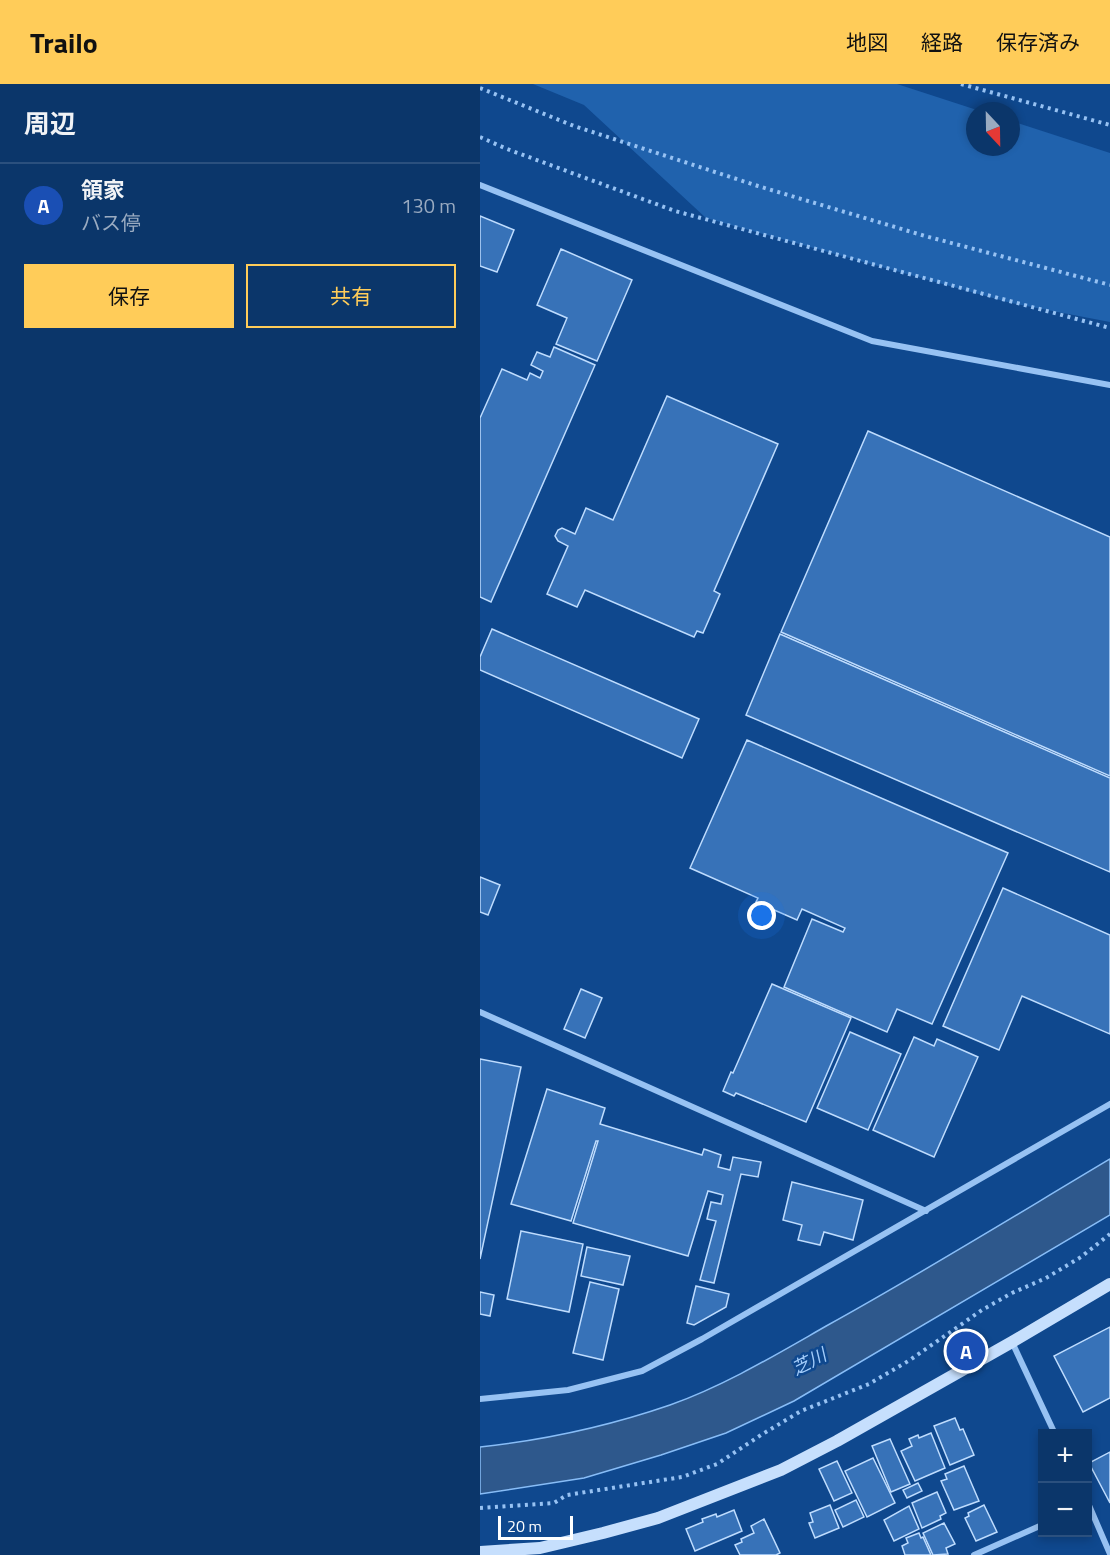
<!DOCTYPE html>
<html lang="ja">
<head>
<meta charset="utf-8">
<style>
  :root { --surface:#0b366a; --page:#143e70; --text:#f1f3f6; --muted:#9aabc1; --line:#2b507e; --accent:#ffcc59 }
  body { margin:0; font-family:"Titillium Web","Noto Sans JP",sans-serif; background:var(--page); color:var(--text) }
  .controls { position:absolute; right:18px; bottom:18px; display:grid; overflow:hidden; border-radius:0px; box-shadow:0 3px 9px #0003 }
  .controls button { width:54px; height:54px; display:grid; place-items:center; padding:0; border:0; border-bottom:2px solid var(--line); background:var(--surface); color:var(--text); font:30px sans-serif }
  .compass { position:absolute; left:486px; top:18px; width:54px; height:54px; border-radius:50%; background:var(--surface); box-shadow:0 3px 9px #0003; rotate:158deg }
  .scale { position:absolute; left:18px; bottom:15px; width:75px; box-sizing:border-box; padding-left:6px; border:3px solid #fff; border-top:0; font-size:16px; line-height:21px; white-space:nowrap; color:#fff; -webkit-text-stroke:4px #0f488e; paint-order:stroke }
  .you { position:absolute; left:282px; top:832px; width:21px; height:21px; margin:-15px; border:4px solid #fff; border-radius:50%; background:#1a73e8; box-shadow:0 0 0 9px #1a73e833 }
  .badge { display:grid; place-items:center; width:39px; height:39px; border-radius:50%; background:var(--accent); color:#fff; font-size:20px; font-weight:700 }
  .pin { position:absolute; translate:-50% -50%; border:3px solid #fff; box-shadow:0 2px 6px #0006 }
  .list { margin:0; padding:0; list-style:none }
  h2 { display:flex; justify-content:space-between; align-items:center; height:78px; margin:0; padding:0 24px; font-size:26px }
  h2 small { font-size:20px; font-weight:400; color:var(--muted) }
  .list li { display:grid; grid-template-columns:39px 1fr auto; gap:18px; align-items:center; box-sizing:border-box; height:84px; padding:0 24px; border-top:2px solid var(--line) }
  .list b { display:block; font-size:22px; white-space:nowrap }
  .list p { margin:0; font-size:20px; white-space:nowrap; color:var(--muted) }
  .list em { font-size:20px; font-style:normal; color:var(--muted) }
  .actions { display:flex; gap:12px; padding:18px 24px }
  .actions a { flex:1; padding:14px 0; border:2px solid var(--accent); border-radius:0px; text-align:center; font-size:21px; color:var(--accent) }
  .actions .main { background:var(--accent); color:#111 }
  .map { position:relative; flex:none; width:630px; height:1471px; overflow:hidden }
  header { display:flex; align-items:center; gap:36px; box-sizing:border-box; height:84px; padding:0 30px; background:var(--accent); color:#111 }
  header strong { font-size:28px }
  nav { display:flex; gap:33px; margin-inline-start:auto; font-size:21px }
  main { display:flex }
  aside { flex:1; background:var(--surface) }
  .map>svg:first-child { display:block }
  .green { fill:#2062ad }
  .water { fill:#2e588c; stroke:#88bdf7; stroke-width:1.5 }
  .building { fill:#3772b8; stroke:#bedcfe; stroke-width:1.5 }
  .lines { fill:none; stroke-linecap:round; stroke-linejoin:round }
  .path { stroke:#97c2f3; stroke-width:4; stroke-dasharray:3 4.5; stroke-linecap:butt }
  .street { stroke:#97c2f3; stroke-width:6 }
  .secondary { stroke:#c6dffd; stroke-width:12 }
  .labels { text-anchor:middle; stroke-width:5; stroke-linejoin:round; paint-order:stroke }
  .water-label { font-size:18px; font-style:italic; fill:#a3ccfa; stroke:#0f488e }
</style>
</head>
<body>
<header>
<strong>Trailo</strong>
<nav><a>地図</a><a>経路</a><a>保存済み</a></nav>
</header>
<main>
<aside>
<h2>周辺<small></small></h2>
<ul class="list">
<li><span class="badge" style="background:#1a4fb4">A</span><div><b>領家</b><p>バス停</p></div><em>130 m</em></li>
</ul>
<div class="actions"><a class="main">保存</a><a>共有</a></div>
</aside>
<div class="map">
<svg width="630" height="1471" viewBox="0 0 630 1471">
  <rect width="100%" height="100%" fill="#0f488e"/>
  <path class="green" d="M53,0H417L500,27H495V63H531V37L630,69V238L531,219L226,134L104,21Z"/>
  <path class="water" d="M630,1075V1131L314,1317L246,1349L181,1371L104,1394L0,1410V1363C65,1356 129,1342 190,1321C246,1301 297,1270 348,1241C444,1188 536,1131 630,1075Z"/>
  <g class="building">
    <path d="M0,132L34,146L17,188L0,182Z"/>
    <path d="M81,165L152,196L117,277L76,260L87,234L57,221Z"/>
    <path d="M74,263L115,281L11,518L0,513V334L22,285L47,296L50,289L60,294L63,287L51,281L57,268L70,273Z"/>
    <path d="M187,312L298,360L234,507L240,510L223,549L217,547L214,553L105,506L97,523L67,510L88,462L78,457L75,452L78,446L82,444L95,450L106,424L133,436Z"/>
    <path d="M388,347L630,453V692L301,548Z"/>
    <path d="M12,545L219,635L202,674L0,586V573Z"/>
    <path d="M300,550L630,694V788L266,631Z"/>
    <path d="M267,656L528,769L452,940L417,925L407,948L304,903L332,835L363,848L365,844L322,825L317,836L276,818L278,814L210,784Z"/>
    <path d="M0,793L20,801L8,831L0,828Z"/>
    <path d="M523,804L630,851V950L542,912L519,966L463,942Z"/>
    <path d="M292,900L371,934L326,1038L256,1009L254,1012L243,1007L251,988L253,989Z"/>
    <path d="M101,905L122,914L105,954L84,945Z"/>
    <path d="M370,948L421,970L388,1046L337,1024Z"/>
    <path d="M434,953L454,962L457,955L498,973L454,1073L393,1046Z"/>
    <path d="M0,975L41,983L0,1175Z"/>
    <path d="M67,1005L125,1024L120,1040L222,1071L224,1065L241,1071L238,1083L250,1086L253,1073L281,1078L278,1093L261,1090L234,1199L220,1196L236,1137L227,1135L231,1118L241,1120L243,1111L228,1107L208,1172L93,1139L118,1057H116L91,1137L31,1120Z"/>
    <path d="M312,1098L383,1116L373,1156L344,1148L340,1161L318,1156L322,1141L303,1136Z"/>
    <path d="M41,1147L103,1160L89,1228L27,1215Z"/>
    <path d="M107,1163L150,1172L143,1201L101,1192Z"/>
    <path d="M110,1198L139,1205L123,1276L93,1269Z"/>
    <path d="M216,1202L249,1210L246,1223L214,1241L207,1239Z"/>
    <path d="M0,1208L14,1211L10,1232L0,1230Z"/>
    <path d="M630,1243V1314L603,1328L574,1272Z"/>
    <path d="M475,1334L480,1346L483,1345L494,1371L470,1381L454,1342Z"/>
    <path d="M451,1349L465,1384L435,1397L421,1367L432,1362L429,1355L438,1351L439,1354Z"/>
    <path d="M410,1355L430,1400L411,1408L392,1362Z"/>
    <path d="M630,1368V1419L609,1379Z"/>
    <path d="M393,1374L415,1419L387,1433L365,1387Z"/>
    <path d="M357,1377L372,1409L354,1417L339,1385Z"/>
    <path d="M484,1382L499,1417L474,1426L461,1397L467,1395L465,1390Z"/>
    <path d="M438,1399L442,1407L427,1414L423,1406Z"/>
    <path d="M457,1408L466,1429L460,1432L461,1435L442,1444L432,1419Z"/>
    <path d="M376,1416L384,1433L363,1443L355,1426Z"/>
    <path d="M350,1421L359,1444L335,1454L329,1439L333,1438L330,1429Z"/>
    <path d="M504,1421L517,1448L496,1457L485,1434L489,1432L488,1429Z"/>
    <path d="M429,1422L439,1445L414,1457L404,1436Z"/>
    <path d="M254,1426L262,1447L215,1467L206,1445L223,1438L222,1435L236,1430L237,1433Z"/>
    <path d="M284,1435L300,1469L296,1471H260L255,1461L262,1458L261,1455L274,1449L271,1442Z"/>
    <path d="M464,1439L475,1460L466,1464L468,1470L453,1471L443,1449Z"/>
    <path d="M439,1449L441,1454L443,1453L451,1471H425L422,1462L428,1459L426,1454Z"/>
  </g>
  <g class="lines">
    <g class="path">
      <path d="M481,0L630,41"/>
      <path d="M0,4L94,42L278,102L445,152L630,201"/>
      <path d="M0,53L27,65L195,127L630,244"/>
      <path d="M0,1424L74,1419L87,1411L202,1393L237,1380L281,1351L321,1327L389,1300L430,1276L502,1226L532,1209L566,1194L601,1173L630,1150"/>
    </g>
    <g class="street">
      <path d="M0,101L392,257L630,301"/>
      <path d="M0,928L446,1127"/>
      <path d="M532,1258L575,1350"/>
      <path d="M0,1315L88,1306L162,1287L222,1255L630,1020"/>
      <path d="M608,1419L630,1470"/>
      <path d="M494,1471L562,1441"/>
    </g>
    <path class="secondary" d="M0,1468L60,1464L123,1449L178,1434L301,1386L357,1357L532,1258L630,1200"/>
  </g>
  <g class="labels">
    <g class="water-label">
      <text transform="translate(329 1278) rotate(-27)" y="6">芝川</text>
    </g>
  </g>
</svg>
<div class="controls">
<button>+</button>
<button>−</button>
</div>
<svg class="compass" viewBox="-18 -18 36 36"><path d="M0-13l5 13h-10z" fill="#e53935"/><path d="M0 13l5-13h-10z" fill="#9aabc1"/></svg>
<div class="scale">20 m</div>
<div class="you"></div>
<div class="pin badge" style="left:486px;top:1267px;background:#1a4fb4">A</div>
</div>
</main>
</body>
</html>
